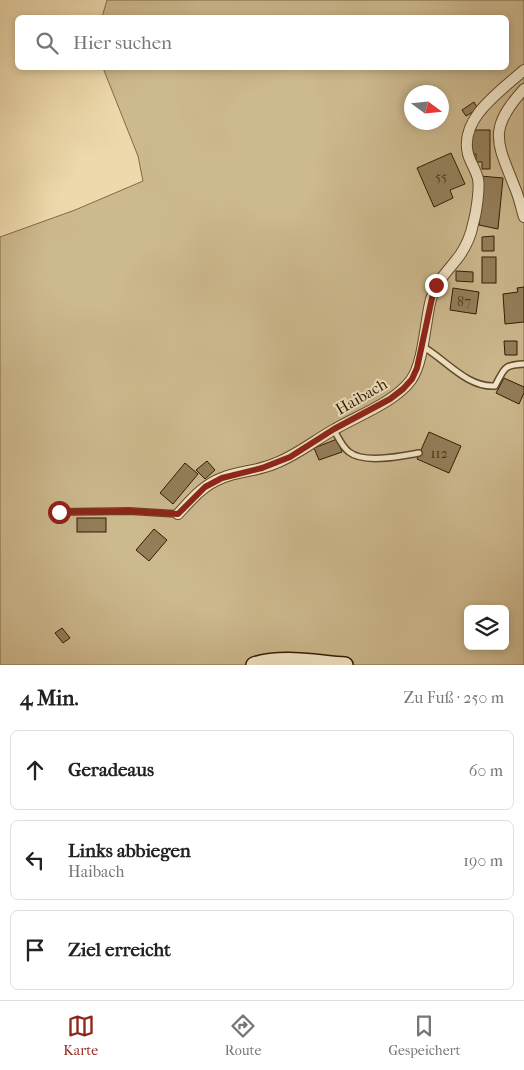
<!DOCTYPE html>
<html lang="de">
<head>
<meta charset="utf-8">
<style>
  :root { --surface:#fff; --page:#f6f6f6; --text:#222; --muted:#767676; --line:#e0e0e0; --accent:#8f2418 }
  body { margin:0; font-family:"IM FELL French Canon",serif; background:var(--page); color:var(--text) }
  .controls { position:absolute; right:15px; bottom:15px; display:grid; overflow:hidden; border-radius:8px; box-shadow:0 2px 8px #0003 }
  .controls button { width:45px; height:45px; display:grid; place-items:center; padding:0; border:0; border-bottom:1px solid var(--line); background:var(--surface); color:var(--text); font:25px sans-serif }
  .compass { position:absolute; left:404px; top:85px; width:45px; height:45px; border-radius:50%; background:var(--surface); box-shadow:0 2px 8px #0003; rotate:105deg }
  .stop { position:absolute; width:15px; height:15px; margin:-11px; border:4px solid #8f2418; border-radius:50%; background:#fff }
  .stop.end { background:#8f2418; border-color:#fff; box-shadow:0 1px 5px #0008 }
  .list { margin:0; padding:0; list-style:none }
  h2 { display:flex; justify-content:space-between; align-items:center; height:65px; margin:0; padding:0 20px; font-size:21px }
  h2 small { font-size:16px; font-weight:400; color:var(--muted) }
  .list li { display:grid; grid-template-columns:32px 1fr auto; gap:15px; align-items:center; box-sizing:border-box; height:80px; margin:0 10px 10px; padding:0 10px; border:1px solid var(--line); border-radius:8px }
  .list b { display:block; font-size:19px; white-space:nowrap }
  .list p { margin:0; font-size:16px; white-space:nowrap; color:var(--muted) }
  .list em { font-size:16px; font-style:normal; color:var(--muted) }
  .icon { flex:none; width:28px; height:28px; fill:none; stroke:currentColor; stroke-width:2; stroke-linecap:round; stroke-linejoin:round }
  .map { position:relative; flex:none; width:524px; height:665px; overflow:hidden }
  .search { position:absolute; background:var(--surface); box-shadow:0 2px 8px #0003; left:15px; right:15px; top:15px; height:55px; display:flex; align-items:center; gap:12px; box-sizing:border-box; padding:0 18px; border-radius:8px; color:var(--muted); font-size:19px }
  .sheet { height:335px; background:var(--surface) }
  nav { display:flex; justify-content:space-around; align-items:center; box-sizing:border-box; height:70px; border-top:1px solid var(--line); background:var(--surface); font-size:14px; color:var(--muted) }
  nav a { display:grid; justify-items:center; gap:2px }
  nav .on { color:var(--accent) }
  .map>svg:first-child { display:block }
  .green { fill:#cdb98e; stroke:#806a47; fill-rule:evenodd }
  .building { fill:#937e59; stroke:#321b00 }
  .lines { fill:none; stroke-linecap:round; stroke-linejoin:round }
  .lane-casing { stroke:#614a2b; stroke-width:8 }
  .street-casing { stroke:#614a2b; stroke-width:12 }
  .secondary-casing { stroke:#321b00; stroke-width:18 }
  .lane { stroke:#f3e6c8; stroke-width:5 }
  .street { stroke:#f3e6c8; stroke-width:10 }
  .secondary { stroke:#f3e6c8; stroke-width:15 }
  .route { stroke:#8f2418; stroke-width:6 }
  .labels { text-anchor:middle; stroke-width:4; stroke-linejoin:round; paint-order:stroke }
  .number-label { font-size:14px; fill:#4a3416 }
  .street-label { font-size:16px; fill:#321b00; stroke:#f3e6c8 }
</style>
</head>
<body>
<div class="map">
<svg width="524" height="665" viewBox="0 0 524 665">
  <rect width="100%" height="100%" fill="#edd9ab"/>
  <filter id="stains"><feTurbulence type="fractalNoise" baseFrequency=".004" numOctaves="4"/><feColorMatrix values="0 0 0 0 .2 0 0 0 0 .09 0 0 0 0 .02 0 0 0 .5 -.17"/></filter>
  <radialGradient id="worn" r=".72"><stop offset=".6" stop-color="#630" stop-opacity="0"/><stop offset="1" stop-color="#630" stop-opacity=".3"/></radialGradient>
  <path class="green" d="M107,0H524V665H0V237L75,210L143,181L138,156L103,68H506V18L102,17ZM412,92H442V122H412ZM468,609H505V646H468Z"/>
  <g class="building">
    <path d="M474,102L478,109L466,116L462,110Z"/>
    <path d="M472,130H490V169H482V162H476V154H472Z"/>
    <path d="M451,153L465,184L450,190L453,198L434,207L417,168Z"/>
    <path d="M480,176L503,178L498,229L479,225Z"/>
    <path d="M494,236V251H482V237Z"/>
    <rect x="482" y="257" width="14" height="26"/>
    <path d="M456,271L473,272V282L456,281Z"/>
    <path d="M524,287V322L505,324L503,294L518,292L517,288Z"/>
    <path d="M453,288L479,292L476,314L450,310Z"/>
    <path d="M504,341H517V355H505Z"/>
    <path d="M504,378L524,387V393L519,404L496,393Z"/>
    <path d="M429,432L461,446L449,473L417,459Z"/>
    <path d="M337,439L342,452L319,460L314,448Z"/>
    <path d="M207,461L215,470L205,479L196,470Z"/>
    <path d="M185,463L198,474L173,504L160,493Z"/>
    <rect x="77" y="518" width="29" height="14"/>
    <path d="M154,529L167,540L149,561L136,550Z"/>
    <path d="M62,628L70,638L63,643L55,633Z"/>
  </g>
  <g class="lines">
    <defs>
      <g id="lane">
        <path d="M422,346C445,359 467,388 495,386C505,368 503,365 524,364"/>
        <path d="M334,430C338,437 342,447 349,452C364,464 402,456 419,453"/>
        <path d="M59,512L129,511L178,514"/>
      </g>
      <g id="street">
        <path d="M524,89C487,130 497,142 515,188C519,197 521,207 524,217"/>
        <path d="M178,514C191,500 203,485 222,478C239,471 259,471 276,463C297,455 315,440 335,429C359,415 395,402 411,380C424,362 425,321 431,299C436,281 449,270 460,255C466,246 471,235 473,224C476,214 480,189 478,179C476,170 470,162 468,154C459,118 501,91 524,70"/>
      </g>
      <path id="secondary" d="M254,665C282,656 316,663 345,665"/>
    </defs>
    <use href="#lane" class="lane-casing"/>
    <use href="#street" class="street-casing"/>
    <use href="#secondary" class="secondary-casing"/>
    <use href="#lane" class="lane"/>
    <use href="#street" class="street"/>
    <use href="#secondary" class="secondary"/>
  </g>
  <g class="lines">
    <path class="route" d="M59,512L129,511L178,514L205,487L222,478L262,468L290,457L334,429L390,399L403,389L412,379L417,368L432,298L436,285"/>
  </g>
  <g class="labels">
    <g class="number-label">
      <text x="441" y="181">55</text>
      <text x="464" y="306">87</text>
      <text x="439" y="458">112</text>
    </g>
    <g class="street-label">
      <text transform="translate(361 396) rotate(-30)" y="6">Haibach</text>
    </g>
  </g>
  <rect width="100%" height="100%" filter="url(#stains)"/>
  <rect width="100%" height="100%" fill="url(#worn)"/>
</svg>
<div class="controls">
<button><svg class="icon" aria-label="layers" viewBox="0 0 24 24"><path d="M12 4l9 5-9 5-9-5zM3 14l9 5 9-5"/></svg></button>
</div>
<svg class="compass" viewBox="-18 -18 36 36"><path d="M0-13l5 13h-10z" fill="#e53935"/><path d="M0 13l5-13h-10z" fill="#767676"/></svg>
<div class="stop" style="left:59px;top:512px"></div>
<div class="stop end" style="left:436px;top:285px"></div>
<div class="search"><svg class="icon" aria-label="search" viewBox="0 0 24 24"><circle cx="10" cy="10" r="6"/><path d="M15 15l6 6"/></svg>Hier suchen</div>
</div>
<section class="sheet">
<h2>4 Min.<small>Zu Fuß · 250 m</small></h2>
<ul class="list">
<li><svg class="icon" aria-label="ahead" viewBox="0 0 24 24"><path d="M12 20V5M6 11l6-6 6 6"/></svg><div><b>Geradeaus</b></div><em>60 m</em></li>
<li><svg class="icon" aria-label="left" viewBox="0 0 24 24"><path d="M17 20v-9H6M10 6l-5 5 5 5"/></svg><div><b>Links abbiegen</b><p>Haibach</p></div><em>190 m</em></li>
<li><svg class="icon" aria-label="arrive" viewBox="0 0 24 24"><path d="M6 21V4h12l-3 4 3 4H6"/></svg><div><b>Ziel erreicht</b></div></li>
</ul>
</section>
<nav>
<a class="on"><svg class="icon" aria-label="map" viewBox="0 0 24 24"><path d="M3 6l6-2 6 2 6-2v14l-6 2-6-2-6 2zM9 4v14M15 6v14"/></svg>Karte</a>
<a><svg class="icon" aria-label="directions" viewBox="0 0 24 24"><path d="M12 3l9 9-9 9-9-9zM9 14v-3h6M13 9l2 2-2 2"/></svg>Route</a>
<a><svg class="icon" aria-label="saved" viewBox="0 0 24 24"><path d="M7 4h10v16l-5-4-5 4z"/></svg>Gespeichert</a>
</nav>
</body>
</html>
